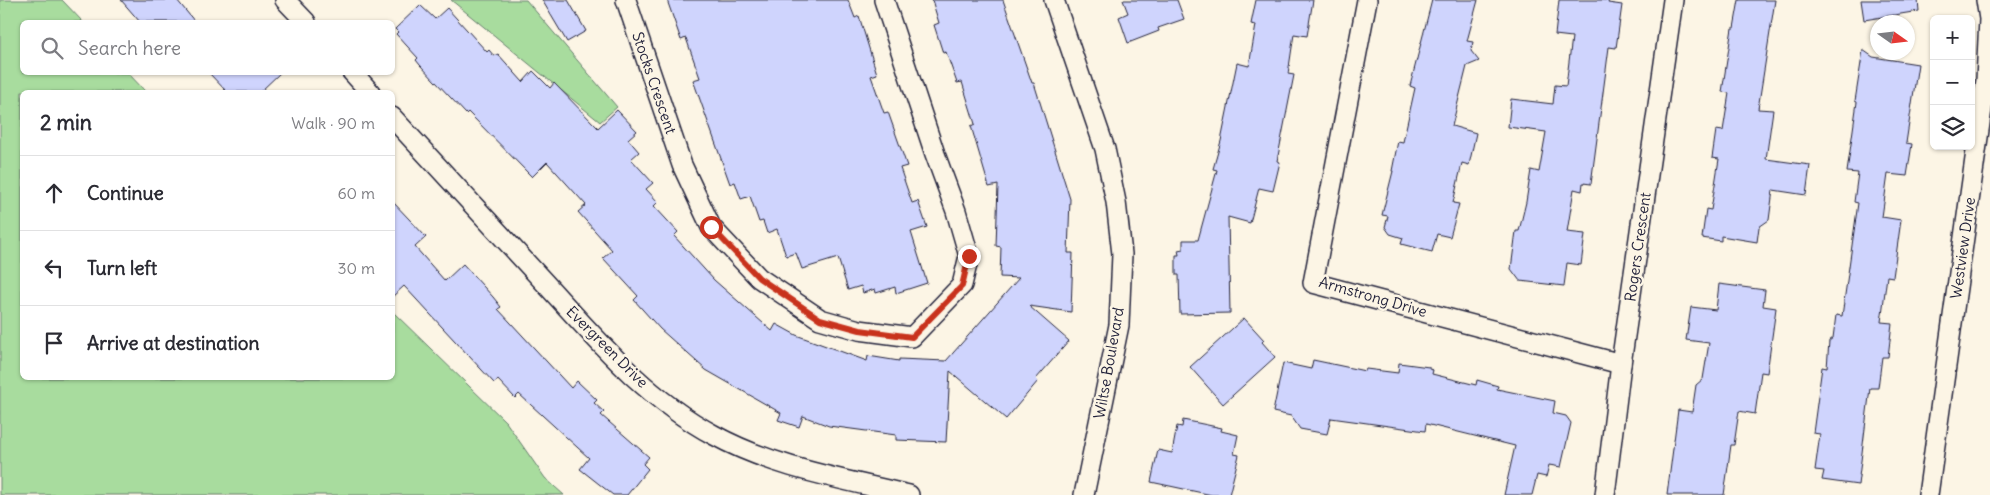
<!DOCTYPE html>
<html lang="en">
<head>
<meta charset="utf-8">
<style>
  :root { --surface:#fff; --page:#f2f2f3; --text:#2b2b33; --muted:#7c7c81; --line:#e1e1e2 }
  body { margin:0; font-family:Delius,sans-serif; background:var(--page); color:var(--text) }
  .controls { position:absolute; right:15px; top:15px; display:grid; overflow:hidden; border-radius:8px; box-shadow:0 1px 4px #0004 }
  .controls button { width:45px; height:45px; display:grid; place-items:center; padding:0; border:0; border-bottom:1px solid var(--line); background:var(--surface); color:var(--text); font:25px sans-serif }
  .compass { position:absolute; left:1870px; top:15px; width:45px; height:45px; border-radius:50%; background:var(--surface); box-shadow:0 1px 4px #0004; rotate:104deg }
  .stop { position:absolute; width:15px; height:15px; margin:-11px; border:4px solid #c8321e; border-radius:50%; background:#fff }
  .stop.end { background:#c8321e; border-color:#fff; box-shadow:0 1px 5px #0008 }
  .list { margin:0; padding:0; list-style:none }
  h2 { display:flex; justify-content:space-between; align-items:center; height:65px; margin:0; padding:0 20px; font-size:21px }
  h2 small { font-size:16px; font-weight:400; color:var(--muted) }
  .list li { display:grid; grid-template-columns:32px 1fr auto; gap:15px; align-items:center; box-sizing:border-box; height:75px; padding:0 20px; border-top:1px solid var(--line) }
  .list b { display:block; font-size:19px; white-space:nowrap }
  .list em { font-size:16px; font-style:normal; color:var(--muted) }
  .icon { flex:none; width:28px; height:28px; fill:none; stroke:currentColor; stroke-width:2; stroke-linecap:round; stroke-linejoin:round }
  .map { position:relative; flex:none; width:1990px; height:495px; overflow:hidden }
  .search { position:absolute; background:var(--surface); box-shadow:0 1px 4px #0004; left:20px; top:20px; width:375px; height:55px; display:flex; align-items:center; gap:12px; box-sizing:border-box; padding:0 18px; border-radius:8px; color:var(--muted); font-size:19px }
  .panel { position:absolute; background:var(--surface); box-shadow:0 1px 4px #0004; left:20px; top:90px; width:375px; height:290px; border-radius:8px }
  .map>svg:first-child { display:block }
  .green { fill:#a8dc9e; stroke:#657f6c }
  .building { fill:#cfd4fd; stroke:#22223b }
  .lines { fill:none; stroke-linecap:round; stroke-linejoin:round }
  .minor-casing { stroke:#22223b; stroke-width:22 }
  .minor { stroke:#fcf5e5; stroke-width:19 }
  .route { stroke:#c8321e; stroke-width:6 }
  .labels { text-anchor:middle; stroke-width:5; stroke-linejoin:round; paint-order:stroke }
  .street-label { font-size:15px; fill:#22223b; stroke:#fcf5e5 }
</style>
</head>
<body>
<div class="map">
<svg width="1990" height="495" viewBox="0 0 1990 495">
  <rect width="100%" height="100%" fill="#fcf5e5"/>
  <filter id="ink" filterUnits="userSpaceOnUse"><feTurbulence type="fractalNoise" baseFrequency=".02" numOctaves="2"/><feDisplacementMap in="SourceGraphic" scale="10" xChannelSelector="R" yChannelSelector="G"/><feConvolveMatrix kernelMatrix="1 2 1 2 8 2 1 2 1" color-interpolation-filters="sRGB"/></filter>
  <g filter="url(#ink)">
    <g class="green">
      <path d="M0,0H62L83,22H22V72L128,73L146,92H22V378H392L393,312L506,422L545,478L564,495H0Z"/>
      <path d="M451,0H526L617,107L600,122Z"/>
    </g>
    <g class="building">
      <path d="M121,0H177L195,22H140Z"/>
      <path d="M542,0H568L586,31L567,42Z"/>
      <path d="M667,0H848L855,18L859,16L877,74L871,76L884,113L888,112L907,166L900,168L912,203L918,201L927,227L911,232L927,283L896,293L895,287L876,293L875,289L863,293L861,286L848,290L838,258L802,269L796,253L786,256L777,229L767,233L763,221L759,222L750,196L741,199L735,182L730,184L693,80L700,78L686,38L681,40Z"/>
      <path d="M932,0H1003L1032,83H1034L1070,199L1068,253H1073L1071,312L1029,306L1069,341L1036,379L1038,381L1006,419L950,371L946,442L896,440V435L829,426L803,416L799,427L778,420L781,413L706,370L660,329L634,300L638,296L603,258L612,250L578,212L586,205L547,162L532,177L468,112L466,114L420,65L416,60L418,58L396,34L398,32L395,29L420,5L435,19L447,8L487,52L489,50L494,56L498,54L523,82L533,71L550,88L554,83L598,128L617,110L637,131L628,139L639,152L631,159L653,183L646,189L658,202L654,206L678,232L674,236L714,280L772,331L776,324L796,335L867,361L868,356L899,361V359L946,361L1019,278L1000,277L1001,247L996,246L998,185L989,187L971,126L975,124L962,82L957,83L946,52L943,53L934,25L939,23Z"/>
      <path d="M1123,0H1177L1184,19L1158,28L1159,31L1128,43L1119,17L1128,13Z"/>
      <path d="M1256,0H1313L1307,36L1294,34L1288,74L1294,75L1277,161L1280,162L1273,191L1259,188L1250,223L1228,217L1230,313L1180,314L1179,275H1176V255H1179L1178,250L1183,249V240H1198L1217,170L1213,169L1221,141L1237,63L1249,66L1256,25L1251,24Z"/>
      <path d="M1432,0H1478L1467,41L1473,42L1471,51L1479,61L1467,66L1452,126L1476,133L1469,165L1462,163L1453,203L1459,204L1450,237L1437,234L1432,252L1401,244L1403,238L1390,234L1385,227L1388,216L1382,215L1393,171H1392L1398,141L1403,142L1415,88L1410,86Z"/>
      <path d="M1559,0H1609L1608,3L1622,5L1616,48L1609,47L1591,184L1583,183L1582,191L1574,189L1567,232L1585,234L1581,265L1567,263L1564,286L1520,281L1511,269L1516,231H1519L1526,202L1531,170L1539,172L1546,132L1508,127L1511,99L1553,104L1555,85L1566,86L1572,37L1555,35Z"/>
      <path d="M1739,0H1775L1758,109L1773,110L1766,159L1810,165L1806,195L1773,190L1769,220L1759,227L1757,242L1721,236V241L1702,238L1706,209L1711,210L1719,159L1712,158L1716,130L1723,131L1729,93L1722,92L1732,28H1734Z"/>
      <path d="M1861,0H1918L1919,11L1864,20Z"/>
      <path d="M1863,50L1873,57L1918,64L1906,143L1912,144L1907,176L1888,174L1882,217L1901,220L1893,277L1887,276L1881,322L1892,323L1888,357H1882L1878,388H1870L1858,485L1822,480L1824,471L1815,470L1820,434L1813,433L1822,367L1827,368L1829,341L1833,338L1836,315L1842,316L1858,203L1854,202L1858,173L1847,172L1857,102L1855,101Z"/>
      <path d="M208,72H281L260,92H227Z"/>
      <path d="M392,201L426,237L415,247L445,281L463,264L493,297L501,307L498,309L571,388L577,381L597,400L594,403L604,412L601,415L649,457L643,464L648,469L627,495H613L580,469L589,458L519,394L515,398L498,380L494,383L404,286L392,297Z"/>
      <path d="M1719,284L1765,290L1763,306L1776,308L1767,373L1761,372L1755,414L1739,411L1734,445H1731L1724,495H1667L1678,410L1692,412L1696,385L1703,379L1709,343L1686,340L1691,307L1716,310Z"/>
      <path d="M1244,318L1264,340L1262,342L1275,357L1223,404L1190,367Z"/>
      <path d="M1313,360L1365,371L1366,369L1398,373L1399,363L1429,367V369L1433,370L1432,374L1476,385L1477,380L1498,386L1497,389L1555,401L1553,413L1566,416L1571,423L1561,467L1549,465L1546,477L1537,475L1532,495H1504L1515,446L1426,424L1425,431L1331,418L1327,434L1300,429L1291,416L1273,412L1283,363L1311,369Z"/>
      <path d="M1183,420L1222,428L1221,431L1238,435L1234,454L1239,455L1229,495H1212L1151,482L1158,450L1172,453L1177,426L1182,427Z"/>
    </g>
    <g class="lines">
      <defs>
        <g id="minor">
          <path d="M285,0L306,22"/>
          <path d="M626,0L682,165L711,227L759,278L820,319L859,330L912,337L962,285L969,256L956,211L935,154L884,0"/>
          <path d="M1054,0L1105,149L1116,202L1122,254L1119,325L1084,495"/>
          <path d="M1367,0L1313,283L1621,364"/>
          <path d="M352,72L370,92"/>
          <path d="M392,117C443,172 493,227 544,282C596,339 645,398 714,435C774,468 843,479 909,495"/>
          <path d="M1605,495L1621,364L1673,0"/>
          <path d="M1928,495L1986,80L1989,19L1986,0"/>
        </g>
      </defs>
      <use href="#minor" class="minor-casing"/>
      <use href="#minor" class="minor"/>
    </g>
  </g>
  <g class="lines" filter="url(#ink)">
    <path class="route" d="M711,227L759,278L820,319L860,330L912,337L962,286L969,256"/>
  </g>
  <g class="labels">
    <g class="street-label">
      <text transform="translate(654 83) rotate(71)" y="5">Stocks Crescent</text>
      <text transform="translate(1638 247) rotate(-82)" y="5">Rogers Crescent</text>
      <text transform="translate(1963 248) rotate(-82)" y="5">Westview Drive</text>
      <text transform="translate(1373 297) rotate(16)" y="5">Armstrong Drive</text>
      <text transform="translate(607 347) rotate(45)" y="5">Evergreen Drive</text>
      <text transform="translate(1109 363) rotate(-80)" y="5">Wiltse Boulevard</text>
    </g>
  </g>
</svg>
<div class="controls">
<button>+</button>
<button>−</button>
<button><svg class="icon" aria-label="layers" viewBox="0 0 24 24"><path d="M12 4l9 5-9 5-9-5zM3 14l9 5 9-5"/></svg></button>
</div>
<svg class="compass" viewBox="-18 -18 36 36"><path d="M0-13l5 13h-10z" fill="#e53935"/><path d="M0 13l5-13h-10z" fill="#7c7c81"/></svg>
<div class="stop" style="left:711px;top:227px"></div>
<div class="stop end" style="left:969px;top:256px"></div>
<div class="search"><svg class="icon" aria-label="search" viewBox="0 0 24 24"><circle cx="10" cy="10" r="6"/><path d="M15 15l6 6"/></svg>Search here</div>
<section class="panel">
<h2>2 min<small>Walk · 90 m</small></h2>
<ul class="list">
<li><svg class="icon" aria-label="ahead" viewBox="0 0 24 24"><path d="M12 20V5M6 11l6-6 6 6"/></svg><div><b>Continue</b></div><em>60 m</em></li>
<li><svg class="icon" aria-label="left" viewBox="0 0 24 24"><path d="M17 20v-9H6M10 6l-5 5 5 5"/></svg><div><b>Turn left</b></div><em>30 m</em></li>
<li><svg class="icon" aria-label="arrive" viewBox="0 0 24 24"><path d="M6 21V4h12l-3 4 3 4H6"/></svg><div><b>Arrive at destination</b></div></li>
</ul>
</section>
</div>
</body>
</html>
